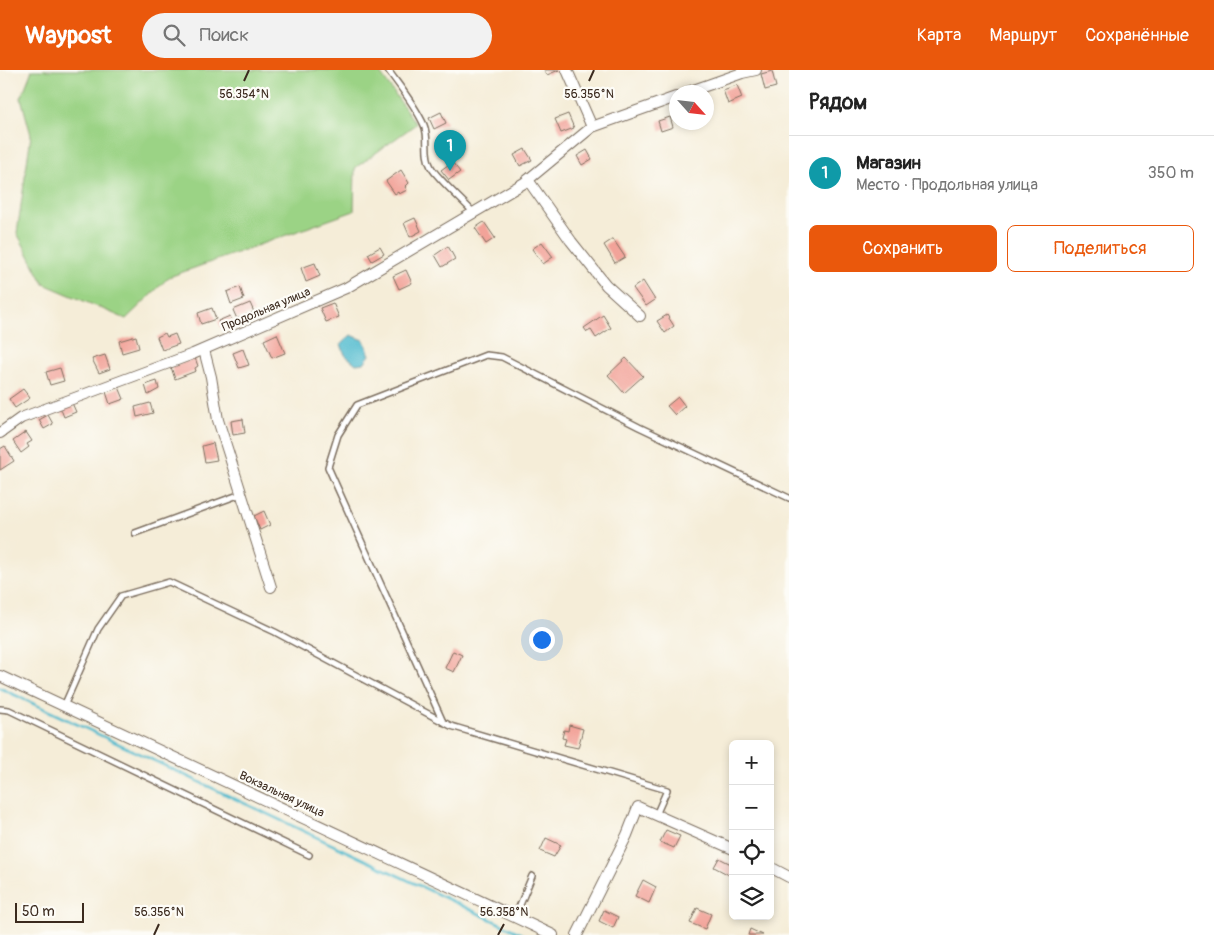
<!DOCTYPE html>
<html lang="ru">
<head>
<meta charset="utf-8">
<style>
  :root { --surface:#fff; --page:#f2f2f2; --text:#222; --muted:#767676; --line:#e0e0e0; --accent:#ea580c }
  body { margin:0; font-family:Pangolin,sans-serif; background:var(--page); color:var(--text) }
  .controls { position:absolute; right:15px; bottom:15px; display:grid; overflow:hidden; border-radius:8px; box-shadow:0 2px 8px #0003 }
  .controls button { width:45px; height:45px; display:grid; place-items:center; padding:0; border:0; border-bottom:1px solid var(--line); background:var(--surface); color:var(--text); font:25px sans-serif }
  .compass { position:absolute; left:669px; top:15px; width:45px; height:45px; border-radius:50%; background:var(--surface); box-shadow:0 2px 8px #0003; rotate:117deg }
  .scale { position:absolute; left:15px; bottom:12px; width:69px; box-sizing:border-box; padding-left:5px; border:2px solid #3b2a1e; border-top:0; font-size:14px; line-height:18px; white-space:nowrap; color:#3b2a1e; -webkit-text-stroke:4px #fdfcf7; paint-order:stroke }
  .you { position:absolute; left:541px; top:569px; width:18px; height:18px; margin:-12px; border:4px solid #fff; border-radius:50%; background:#1a73e8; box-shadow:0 0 0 8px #1a73e833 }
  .badge { display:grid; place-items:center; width:32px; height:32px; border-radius:50%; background:var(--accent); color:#fff; font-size:16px; font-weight:700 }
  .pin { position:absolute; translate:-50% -41px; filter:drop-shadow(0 1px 2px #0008) }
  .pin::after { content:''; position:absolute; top:26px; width:18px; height:15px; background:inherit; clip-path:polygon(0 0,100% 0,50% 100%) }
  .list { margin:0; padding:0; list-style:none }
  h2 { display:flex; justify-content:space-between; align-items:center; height:65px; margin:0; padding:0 20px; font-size:21px }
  h2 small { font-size:16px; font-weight:400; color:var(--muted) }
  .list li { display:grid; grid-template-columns:32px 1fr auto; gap:15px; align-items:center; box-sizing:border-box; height:75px; padding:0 20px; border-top:1px solid var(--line) }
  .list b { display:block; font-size:19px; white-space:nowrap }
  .list p { margin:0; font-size:16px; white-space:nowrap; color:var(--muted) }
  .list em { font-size:16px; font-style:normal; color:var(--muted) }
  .actions { display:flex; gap:10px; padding:15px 20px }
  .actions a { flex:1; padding:11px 0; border:1px solid var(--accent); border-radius:8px; text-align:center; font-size:18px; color:var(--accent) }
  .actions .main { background:var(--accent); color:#fff }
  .icon { flex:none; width:28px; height:28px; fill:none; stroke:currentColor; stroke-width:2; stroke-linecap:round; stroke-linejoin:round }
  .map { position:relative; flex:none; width:789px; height:865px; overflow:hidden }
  header { display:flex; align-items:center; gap:30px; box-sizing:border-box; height:70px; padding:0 25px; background:var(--accent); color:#fff }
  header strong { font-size:24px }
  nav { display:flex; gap:28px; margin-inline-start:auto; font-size:18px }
  .search { width:350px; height:45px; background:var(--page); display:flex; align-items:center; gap:12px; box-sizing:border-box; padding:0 18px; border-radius:28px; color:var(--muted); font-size:19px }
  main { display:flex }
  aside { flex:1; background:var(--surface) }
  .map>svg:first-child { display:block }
  .green { fill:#9bd385; stroke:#6b7e52 }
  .water { fill:#52bccf; stroke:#467376 }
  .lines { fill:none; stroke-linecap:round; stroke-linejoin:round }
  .stream { stroke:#52bccf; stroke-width:2.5 }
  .building { fill:#f2a399 }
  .lane-casing { stroke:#7c6e5f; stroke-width:8 }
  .street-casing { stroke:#7c6e5f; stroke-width:12 }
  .lane { stroke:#fff; stroke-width:5 }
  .street { stroke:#fff; stroke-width:10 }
  .ticks { fill:none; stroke:#3b2a1e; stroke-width:2 }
  .labels { text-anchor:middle; stroke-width:4.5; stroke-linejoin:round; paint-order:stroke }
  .street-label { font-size:12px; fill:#3b2a1e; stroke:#fdfcf7 }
  .ticks-label { font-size:12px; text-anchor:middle; fill:#3b2a1e; stroke:#fdfcf7; stroke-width:4.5; stroke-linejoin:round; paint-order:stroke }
</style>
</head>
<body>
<header>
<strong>Waypost</strong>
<div class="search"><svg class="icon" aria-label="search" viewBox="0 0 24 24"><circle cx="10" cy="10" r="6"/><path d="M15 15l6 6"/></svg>Поиск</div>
<nav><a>Карта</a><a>Маршрут</a><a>Сохранённые</a></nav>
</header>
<main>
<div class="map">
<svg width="789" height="865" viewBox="0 0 789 865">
  <rect width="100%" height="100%" fill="#fdfcf7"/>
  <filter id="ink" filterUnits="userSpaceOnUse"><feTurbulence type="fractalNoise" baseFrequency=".02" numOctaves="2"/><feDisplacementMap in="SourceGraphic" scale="10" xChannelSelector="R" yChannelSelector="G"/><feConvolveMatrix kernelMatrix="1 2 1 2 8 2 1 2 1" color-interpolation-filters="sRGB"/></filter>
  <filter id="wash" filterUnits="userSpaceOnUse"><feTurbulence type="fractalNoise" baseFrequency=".0096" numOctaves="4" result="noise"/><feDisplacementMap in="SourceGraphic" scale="20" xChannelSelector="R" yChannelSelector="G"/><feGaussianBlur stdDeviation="1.12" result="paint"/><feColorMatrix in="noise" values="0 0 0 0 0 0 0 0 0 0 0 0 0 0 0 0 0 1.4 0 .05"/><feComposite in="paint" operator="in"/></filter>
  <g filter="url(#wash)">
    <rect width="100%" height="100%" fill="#f5edd8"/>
    <path class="green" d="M32,0H378L416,54L355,98L354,141L169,207L126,249L44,214L17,163L31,65L21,28Z"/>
    <path class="water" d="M351,265L364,270L370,285L364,293L356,294L345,285L341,274Z"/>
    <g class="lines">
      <path class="stream" d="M0,618L524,865"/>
    </g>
    <g id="blocks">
      <g class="building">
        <path d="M544,0H559L547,5Z"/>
        <path d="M772,1L776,17L765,20L761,4Z"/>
        <path d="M737,15L742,28L728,34L723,20Z"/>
        <path d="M441,42L446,53L434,59L429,48Z"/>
        <path d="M568,44L574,58L561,63L555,49Z"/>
        <path d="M670,47L673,57L661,61L658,51Z"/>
        <path d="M525,79L532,90L520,96L514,85Z"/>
        <path d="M587,80L592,89L582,95L577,86Z"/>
        <path d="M452,92L460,102L449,110L441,100Z"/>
        <path d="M401,100L409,113L405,117L407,120L399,124L398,122L395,124L386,111Z"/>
        <path d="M415,148L421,161L410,167L404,153Z"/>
        <path d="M484,152L495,168L486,174L475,158Z"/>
        <path d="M613,169L625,187L615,193L604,175Z"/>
        <path d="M542,172L553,187L543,194L532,179Z"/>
        <path d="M448,176L455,189L442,197L435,185Z"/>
        <path d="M380,177L384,184L372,191L368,184Z"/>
        <path d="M315,193L320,206L306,212L301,198Z"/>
        <path d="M406,200L412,213L399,219L393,206Z"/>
        <path d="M643,211L655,230L646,236L633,218Z"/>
        <path d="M240,217L244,229L231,234L227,222Z"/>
        <path d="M250,233L254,242L237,249L233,240Z"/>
        <path d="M333,233L339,247L326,252L320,238Z"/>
        <path d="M212,238L216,249L201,254L198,243Z"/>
        <path d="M603,245L611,258L596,268L591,260L587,262L584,258Z"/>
        <path d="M667,245L674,256L665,263L657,251Z"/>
        <path d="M230,246L233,254L221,258L218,251Z"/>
        <path d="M165,263L167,267L175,264L179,274L162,280L157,267Z"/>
        <path d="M277,264L285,283L272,288L264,270Z"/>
        <path d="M136,266L139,278L122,283L119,271Z"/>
        <path d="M243,279L249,295L239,298L233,283Z"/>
        <path d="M105,285L110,299L99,303L92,289Z"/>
        <path d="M195,288L198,296L195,298L196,301L175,309L171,297Z"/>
        <path d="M626,288L643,306L624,323L608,305Z"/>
        <path d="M60,298L64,311L50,315L46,302Z"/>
        <path d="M157,311L159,319L148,325L145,315Z"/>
        <path d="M119,317L124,329L110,334L106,322Z"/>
        <path d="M23,319L30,328L15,338L9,329Z"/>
        <path d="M678,327L685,336L675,345L667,336Z"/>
        <path d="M72,333L76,342L64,347L60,337Z"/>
        <path d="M150,333L153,343L137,347L135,337Z"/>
        <path d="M48,345L53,354L44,359L39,350Z"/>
        <path d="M243,349L245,363L233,365L231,351Z"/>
        <path d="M26,362L32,371L27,374L29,377L21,383L13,371Z"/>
        <path d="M213,373L217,390L205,392L202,376Z"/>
        <path d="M5,376L14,391L0,400V379Z"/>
        <path d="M264,441L270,455L260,460L254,446Z"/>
        <path d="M453,581L462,585L454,602L445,598Z"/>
        <path d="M569,655L583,659L578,678L564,675L566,669L562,668L564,660L568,661Z"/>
        <path d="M666,760L680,766L674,778L660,772Z"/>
        <path d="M546,768L561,775L554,787L540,781Z"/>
        <path d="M719,788L733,795L731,806L714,797Z"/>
        <path d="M643,810L656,817L649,833L635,826Z"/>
        <path d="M697,838L711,844L705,859L690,853Z"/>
        <path d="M604,840L618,847L613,858L599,851Z"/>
        <path d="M750,859L763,865H748Z"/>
      </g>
    </g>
  </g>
  <g filter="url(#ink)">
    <use href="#blocks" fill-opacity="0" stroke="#7c6e5f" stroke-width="1"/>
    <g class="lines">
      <defs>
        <g id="lane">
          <path d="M388,0C401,18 415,35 424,55C430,69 423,83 431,97C437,108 463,131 473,142"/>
          <path d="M135,463L241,424"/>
          <path d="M64,636L98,559L121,526L169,512L275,562L451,656L667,720L656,745"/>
          <path d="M0,639L9,640L309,785"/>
          <path d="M443,652L328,397L338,365L357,335L486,285L502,287L639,357L789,428"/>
          <path d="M515,847L532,806"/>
        </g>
        <g id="street">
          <path d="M567,0L592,57"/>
          <path d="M688,22L742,3L756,0"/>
          <path d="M528,110L571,171L606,215L640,246"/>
          <path d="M204,280L211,307L218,350L271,517"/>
          <path d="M0,363L21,348L193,284L346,218L524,113L592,57L676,27"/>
          <path d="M0,606L553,865"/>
          <path d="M770,797L789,807"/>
          <path d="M577,865L627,765L638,737L733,779"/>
        </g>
      </defs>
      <use href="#lane" class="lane-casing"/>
      <use href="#street" class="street-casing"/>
      <use href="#lane" class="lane"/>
      <use href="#street" class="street"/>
    </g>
  </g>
  <path class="ticks" d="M244,11L249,0M589,11L594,0M154,865L159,854M498,865L504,854"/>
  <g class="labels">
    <g class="street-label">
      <text transform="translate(266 239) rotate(-23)" y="4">Продольная улица</text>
      <text transform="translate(282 724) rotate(25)" y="4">Вокзальная улица</text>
    </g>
  </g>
  <g class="ticks-label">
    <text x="244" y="28">56.354°N</text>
    <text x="589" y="28">56.356°N</text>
    <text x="159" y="846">56.356°N</text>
    <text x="504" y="846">56.358°N</text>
  </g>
</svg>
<div class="controls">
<button>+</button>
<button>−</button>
<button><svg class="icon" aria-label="locate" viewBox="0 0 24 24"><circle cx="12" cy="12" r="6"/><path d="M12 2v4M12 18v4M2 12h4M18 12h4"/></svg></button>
<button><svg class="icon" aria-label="layers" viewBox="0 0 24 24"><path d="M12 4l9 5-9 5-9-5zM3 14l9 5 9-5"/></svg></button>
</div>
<svg class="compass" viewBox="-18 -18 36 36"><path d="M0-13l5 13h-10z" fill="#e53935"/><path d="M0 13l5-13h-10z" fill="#767676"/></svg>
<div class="scale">50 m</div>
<div class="you"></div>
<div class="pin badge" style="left:450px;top:101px;background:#0f9aa8">1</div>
</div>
<aside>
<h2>Рядом<small></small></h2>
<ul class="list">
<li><span class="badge" style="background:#0f9aa8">1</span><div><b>Магазин</b><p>Место · Продольная улица</p></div><em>350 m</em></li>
</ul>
<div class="actions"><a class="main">Сохранить</a><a>Поделиться</a></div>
</aside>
</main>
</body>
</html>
